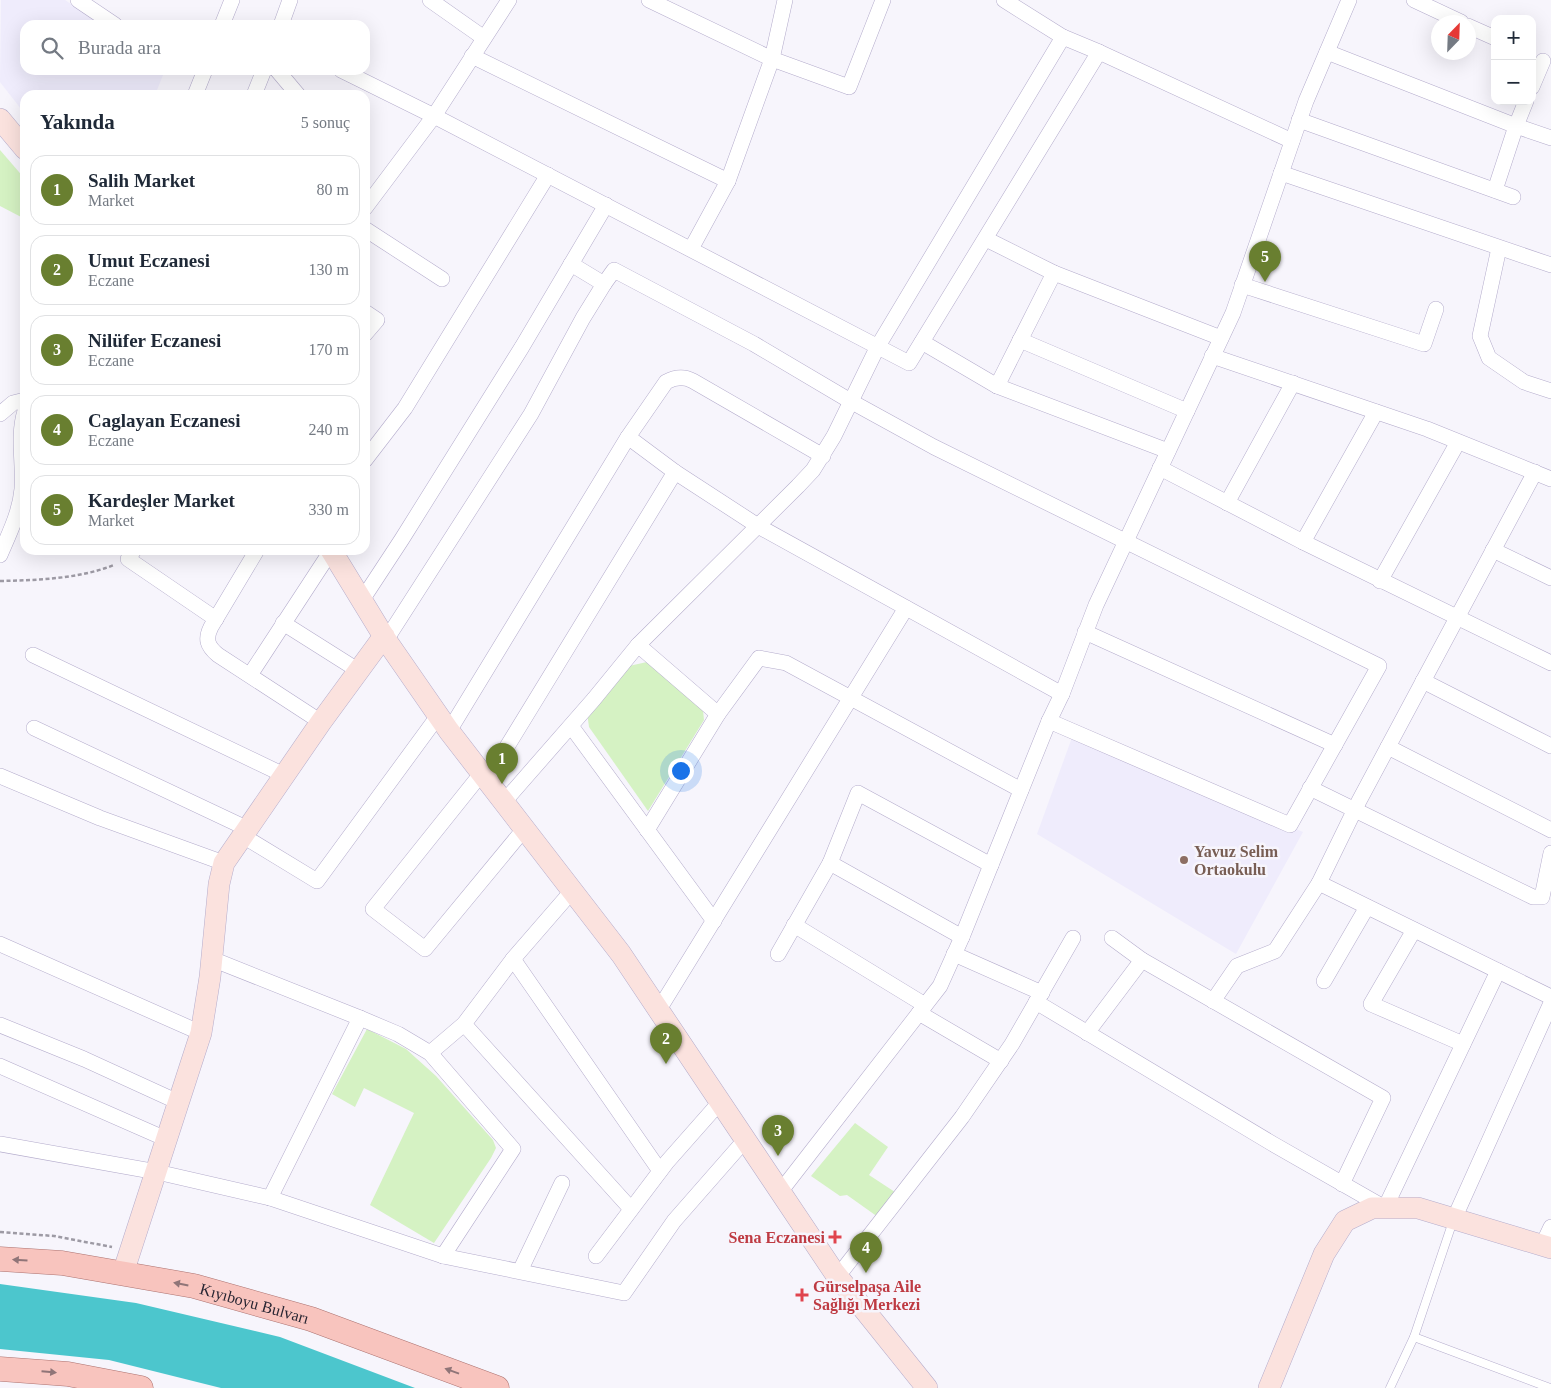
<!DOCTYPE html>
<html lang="tr">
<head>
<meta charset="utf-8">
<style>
  :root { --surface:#fff; --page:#f6f6f7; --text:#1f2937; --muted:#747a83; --line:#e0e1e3; --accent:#697f30 }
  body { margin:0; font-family:"Times New Roman",serif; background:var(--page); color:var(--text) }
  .controls { position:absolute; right:15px; top:15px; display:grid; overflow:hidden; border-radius:10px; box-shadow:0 5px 20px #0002 }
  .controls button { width:45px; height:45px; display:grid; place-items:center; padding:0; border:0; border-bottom:1px solid var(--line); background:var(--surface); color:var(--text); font:25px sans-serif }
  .compass { position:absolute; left:1431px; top:15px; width:45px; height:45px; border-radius:50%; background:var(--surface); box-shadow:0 5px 20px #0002; rotate:23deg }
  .you { position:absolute; left:680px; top:770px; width:18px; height:18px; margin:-12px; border:4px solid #fff; border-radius:50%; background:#1a73e8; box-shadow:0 0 0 8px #1a73e833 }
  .badge { display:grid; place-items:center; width:32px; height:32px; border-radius:50%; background:var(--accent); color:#fff; font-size:16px; font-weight:700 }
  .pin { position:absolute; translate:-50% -41px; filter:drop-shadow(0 1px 2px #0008) }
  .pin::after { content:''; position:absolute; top:26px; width:18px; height:15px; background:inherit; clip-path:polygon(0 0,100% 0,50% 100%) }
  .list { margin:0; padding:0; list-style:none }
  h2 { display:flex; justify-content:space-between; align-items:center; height:65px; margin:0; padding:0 20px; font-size:21px }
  h2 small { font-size:16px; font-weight:400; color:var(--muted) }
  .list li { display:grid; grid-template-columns:32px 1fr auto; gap:15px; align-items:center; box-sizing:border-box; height:70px; margin:0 10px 10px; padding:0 10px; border:1px solid var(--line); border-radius:15px }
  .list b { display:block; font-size:19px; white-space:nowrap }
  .list p { margin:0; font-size:16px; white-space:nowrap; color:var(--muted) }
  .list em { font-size:16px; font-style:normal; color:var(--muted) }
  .icon { flex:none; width:28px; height:28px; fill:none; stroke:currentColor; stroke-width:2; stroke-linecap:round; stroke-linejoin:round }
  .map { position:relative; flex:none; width:1551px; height:1388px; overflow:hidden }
  .search { position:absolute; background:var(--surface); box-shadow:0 5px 20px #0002; left:20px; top:20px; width:350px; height:55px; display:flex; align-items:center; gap:12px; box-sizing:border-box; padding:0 18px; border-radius:15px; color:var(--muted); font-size:19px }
  .panel { position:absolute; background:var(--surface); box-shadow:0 5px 20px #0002; left:20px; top:90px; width:350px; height:465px; border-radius:15px }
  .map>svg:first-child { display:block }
  .built { fill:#efecfc }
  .green { fill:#d5f2c3 }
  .water { fill:#4cc6cd }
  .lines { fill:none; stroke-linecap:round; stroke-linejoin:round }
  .lane-casing { stroke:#b4accc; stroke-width:9 }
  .street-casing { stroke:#b4accc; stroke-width:16 }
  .secondary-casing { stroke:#b4accc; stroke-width:22 }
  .primary-casing { stroke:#ac7371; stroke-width:25 }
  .path { stroke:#9d9aa4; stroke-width:2.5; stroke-dasharray:4 2.5; stroke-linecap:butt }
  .lane { stroke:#fff; stroke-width:8 }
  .street { stroke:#fff; stroke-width:15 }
  .secondary { stroke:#fbe2de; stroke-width:21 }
  .primary { stroke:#f8c4be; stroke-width:24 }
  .oneway { fill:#907578 }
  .education-dot { fill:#8d6e63; stroke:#f7f5fc; stroke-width:2 }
  .health-dot { fill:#e0444e; stroke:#f7f5fc; stroke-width:2 }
  .labels { text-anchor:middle; stroke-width:5; stroke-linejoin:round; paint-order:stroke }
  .education-label { font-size:16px; font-weight:bold; fill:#785e54; stroke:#f7f5fc; text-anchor:start }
  .health-label { font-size:16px; font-weight:bold; fill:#be3a42; stroke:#f7f5fc; text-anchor:end }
  .street-label { font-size:16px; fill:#292633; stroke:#f7f5fc }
</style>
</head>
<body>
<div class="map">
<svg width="1551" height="1388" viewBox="0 0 1551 1388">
  <rect width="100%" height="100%" fill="#f7f5fc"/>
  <g class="built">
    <path d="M1,0H65L102,25H25V70H165L155,95H25V114L0,82Z"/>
    <path d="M1074,732L1303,832L1236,954L1037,834Z"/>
  </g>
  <g class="green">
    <path d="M0,150L25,179V219L0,206Z"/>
    <path d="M647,662L703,710L704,720L648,811L589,727L587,712L629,666Z"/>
    <path d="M367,1029L406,1049L436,1076L493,1140L496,1148L491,1158L434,1243L370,1205L414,1113L364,1088L355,1107L332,1094Z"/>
    <path d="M855,1123L888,1147L869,1175L901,1196L885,1222L847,1195L840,1196L811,1176Z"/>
  </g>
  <path class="water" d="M0,1284L136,1303L280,1337L415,1388H221L109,1360L0,1349Z"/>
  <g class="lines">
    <defs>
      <g id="lane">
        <path d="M1414,1337L1550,1388"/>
        <path d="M1390,1388L1414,1337L1453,1221"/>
      </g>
      <g id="street">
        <path d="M78,0L115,25"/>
        <path d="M430,0L484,38"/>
        <path d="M785,0L772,59L849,87L883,0"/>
        <path d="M1004,0L1063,37L1099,52"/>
        <path d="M1414,0L1461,22"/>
        <path d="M222,25L232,0"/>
        <path d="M281,25L290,0"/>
        <path d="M1468,26L1495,38"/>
        <path d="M1327,52L1516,126L1551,138"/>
        <path d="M472,56L728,181L772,59L649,0"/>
        <path d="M277,70L298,95"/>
        <path d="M341,70L434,116L909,363L1099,52L1292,141"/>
        <path d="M1532,87L1543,61"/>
        <path d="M195,95L205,70"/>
        <path d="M254,95L264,70"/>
        <path d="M1299,120L1513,197"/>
        <path d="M1281,173L1551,265"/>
        <path d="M1495,190L1516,126L1526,101"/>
        <path d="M365,208L434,116L509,0"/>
        <path d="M365,229L442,279"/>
        <path d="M986,239L1054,273L1221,338"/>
        <path d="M1499,248L1480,336L1489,358L1524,382L1551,391"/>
        <path d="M691,249L728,181"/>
        <path d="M604,284L614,270L754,344L852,402L934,447L1379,666L1290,825L1049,721"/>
        <path d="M1242,285L1424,344L1436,309"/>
        <path d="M365,312L377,320L365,334"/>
        <path d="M1020,340L1187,411"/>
        <path d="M922,342L997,386L1168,451"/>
        <path d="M1212,356L1427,429L1551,479"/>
        <path d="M997,386L1054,273"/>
        <path d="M0,414L13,403L25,400"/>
        <path d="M628,437L666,382C675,377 684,376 693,381L823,456"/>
        <path d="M365,460L405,408L548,175"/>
        <path d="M1160,468L1303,542L1551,663"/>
        <path d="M1227,503L1293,383"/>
        <path d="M1303,542L1376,412"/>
        <path d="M134,550L128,559L216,619"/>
        <path d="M257,550L211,627C205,639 207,646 218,655L321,722"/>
        <path d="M1493,550L1551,578"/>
        <path d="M0,555C9,534 20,512 22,489C24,463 17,437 25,411"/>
        <path d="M1380,581L1458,442"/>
        <path d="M362,600L402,539L522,347L606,205"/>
        <path d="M283,623L359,671"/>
        <path d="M1085,632L1335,745"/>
        <path d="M386,640L531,414L583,318L604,284L571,264"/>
        <path d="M638,645L718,714L759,658L786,663L1021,790"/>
        <path d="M33,655L284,775"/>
        <path d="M250,675L331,551"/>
        <path d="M1423,681L1551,746"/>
        <path d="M571,726L714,921"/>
        <path d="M34,728L246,828"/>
        <path d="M449,731L628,437L675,472L758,526L1062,694"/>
        <path d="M1388,747L1551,830"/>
        <path d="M481,774L373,909L425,949L525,828"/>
        <path d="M0,776L100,818L224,863"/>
        <path d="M486,781L675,472"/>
        <path d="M1310,788L1533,897H1542L1551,853"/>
        <path d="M503,803L594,699L638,645L798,486L813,470L834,436L878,346L1063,37"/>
        <path d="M647,830L718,714"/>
        <path d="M243,836L317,881L438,716"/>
        <path d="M830,863L858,793L991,865"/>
        <path d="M1319,883L1551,997"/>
        <path d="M572,891L513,959L464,1024L631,1209"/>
        <path d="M794,925L925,1005"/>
        <path d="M1414,930L1371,1004L1463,1044"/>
        <path d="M1112,938L1142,960L1383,1098L1342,1184"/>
        <path d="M0,944L201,1033"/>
        <path d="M778,954L830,863L962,937"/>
        <path d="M954,954L1042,993"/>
        <path d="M212,959L360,1018L398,1034L430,1053L513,1149L443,1256"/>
        <path d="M513,959L660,1171"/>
        <path d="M1324,981L1367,907"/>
        <path d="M1213,1001L1237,966L1275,951L1319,883L1359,801L1535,472"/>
        <path d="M1036,1002L1273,1144L1385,1208L1498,971"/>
        <path d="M658,1011L906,608"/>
        <path d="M919,1013L1001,1061"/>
        <path d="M0,1025L84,1059L178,1102"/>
        <path d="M1087,1033L1142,960"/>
        <path d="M430,1053L464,1024"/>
        <path d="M0,1066L166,1139"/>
        <path d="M0,1144L157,1172L270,1198L443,1256L624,1293L674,1221L745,1140"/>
        <path d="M780,1192L940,986L962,937L1049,721L1062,694L1096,605L1233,313L1306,101L1349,0"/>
        <path d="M270,1198L360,1018"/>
        <path d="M1454,1219L1551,1003"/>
        <path d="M1542,1246L1551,1227"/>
        <path d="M596,1256L667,1162L720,1102"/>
        <path d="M520,1271L562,1183"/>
        <path d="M838,1276L962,1117L1012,1044L1073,938"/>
      </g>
      <g id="secondary">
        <path d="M0,119L25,149"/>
        <path d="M331,550L386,640L449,731L621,954L834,1272L927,1388"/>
        <path d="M123,1273L201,1033L210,977L219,884L224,863L321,722L384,636"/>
        <path d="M1269,1388L1324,1254L1345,1221L1372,1208H1418L1551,1248"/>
      </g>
      <g id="primary">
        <path id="s1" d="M0,1259L62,1263L194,1286L311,1319L497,1388"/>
        <path d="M0,1369L68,1374L141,1388"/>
      </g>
    </defs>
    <use href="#lane" class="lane-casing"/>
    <use href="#street" class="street-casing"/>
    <use href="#secondary" class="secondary-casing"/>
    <use href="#primary" class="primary-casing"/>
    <g class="path">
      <path d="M0,581C39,580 78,579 114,565"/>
      <path d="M0,1232L54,1236L112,1247"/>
    </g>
    <use href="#lane" class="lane"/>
    <use href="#street" class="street"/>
    <use href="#secondary" class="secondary"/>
    <use href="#primary" class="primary"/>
  </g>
  <defs><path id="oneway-solid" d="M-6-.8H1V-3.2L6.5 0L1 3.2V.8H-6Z" transform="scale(1.25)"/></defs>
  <g class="oneway">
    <use href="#oneway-solid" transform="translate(20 1260) rotate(-176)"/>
    <use href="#oneway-solid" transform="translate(181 1284) rotate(-169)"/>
    <use href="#oneway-solid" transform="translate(452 1371) rotate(-160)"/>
    <use href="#oneway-solid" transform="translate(49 1372) rotate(5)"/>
  </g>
  <circle class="education-dot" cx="1184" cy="860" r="5"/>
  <g class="health-dot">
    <path d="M832.5 1229.5h5v5h5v5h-5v5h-5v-5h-5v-5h5z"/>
    <path d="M799.5 1287.5h5v5h5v5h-5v5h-5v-5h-5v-5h5z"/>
  </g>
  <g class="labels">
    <g class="education-label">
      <text x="1194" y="857">Yavuz Selim<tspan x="1194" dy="18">Ortaokulu</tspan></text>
    </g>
    <g class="health-label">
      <text x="825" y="1243">Sena Eczanesi</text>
      <text x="813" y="1292" text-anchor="start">Gürselpaşa Aile<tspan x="813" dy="18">Sağlığı Merkezi</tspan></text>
    </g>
    <g class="street-label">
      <text dy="6" stroke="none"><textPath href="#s1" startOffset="259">Kıyıboyu Bulvarı</textPath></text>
    </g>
  </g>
</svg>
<div class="controls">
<button>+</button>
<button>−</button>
</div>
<svg class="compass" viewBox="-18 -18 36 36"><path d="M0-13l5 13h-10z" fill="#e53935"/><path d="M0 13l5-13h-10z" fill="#747a83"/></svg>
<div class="you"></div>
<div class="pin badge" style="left:502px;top:784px">1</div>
<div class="pin badge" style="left:666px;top:1064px">2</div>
<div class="pin badge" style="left:778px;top:1156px">3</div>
<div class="pin badge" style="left:866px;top:1273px">4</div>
<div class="pin badge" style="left:1265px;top:282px">5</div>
<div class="search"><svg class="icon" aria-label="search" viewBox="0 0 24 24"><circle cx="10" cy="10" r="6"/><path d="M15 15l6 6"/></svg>Burada ara</div>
<section class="panel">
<h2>Yakında<small>5 sonuç</small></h2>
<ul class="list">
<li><span class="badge">1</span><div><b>Salih Market</b><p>Market</p></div><em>80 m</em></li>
<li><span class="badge">2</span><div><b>Umut Eczanesi</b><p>Eczane</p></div><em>130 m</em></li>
<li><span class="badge">3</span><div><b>Nilüfer Eczanesi</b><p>Eczane</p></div><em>170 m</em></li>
<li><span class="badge">4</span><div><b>Caglayan Eczanesi</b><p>Eczane</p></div><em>240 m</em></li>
<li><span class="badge">5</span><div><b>Kardeşler Market</b><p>Market</p></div><em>330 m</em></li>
</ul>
</section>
</div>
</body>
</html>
